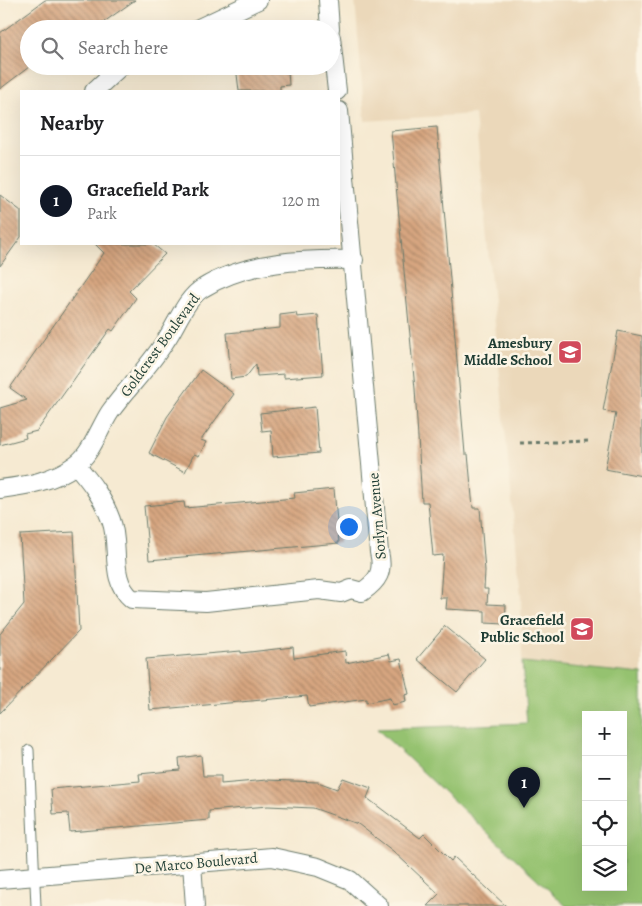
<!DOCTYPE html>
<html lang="en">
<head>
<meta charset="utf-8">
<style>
  :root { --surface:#fff; --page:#f6f6f6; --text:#202124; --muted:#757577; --line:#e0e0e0; --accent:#111827 }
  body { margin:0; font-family:Alegreya,serif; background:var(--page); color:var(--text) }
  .controls { position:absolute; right:15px; bottom:15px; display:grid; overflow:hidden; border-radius:0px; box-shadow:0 5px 20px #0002 }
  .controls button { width:45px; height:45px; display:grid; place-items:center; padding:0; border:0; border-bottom:1px solid var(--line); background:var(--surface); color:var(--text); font:25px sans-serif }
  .you { position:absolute; left:348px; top:526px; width:18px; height:18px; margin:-12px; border:4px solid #fff; border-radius:50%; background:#1a73e8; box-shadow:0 0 0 8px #1a73e833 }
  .badge { display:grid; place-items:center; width:32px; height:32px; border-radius:50%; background:var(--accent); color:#fff; font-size:16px; font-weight:700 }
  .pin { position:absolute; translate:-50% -41px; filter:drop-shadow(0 1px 2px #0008) }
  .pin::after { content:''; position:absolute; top:26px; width:18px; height:15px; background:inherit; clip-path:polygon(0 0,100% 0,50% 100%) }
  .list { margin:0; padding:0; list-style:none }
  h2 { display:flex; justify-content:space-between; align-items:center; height:65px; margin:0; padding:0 20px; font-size:21px }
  h2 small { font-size:16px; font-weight:400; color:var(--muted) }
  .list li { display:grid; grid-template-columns:32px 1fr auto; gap:15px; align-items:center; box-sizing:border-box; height:90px; padding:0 20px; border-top:1px solid var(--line) }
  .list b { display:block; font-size:19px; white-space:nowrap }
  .list p { margin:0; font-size:16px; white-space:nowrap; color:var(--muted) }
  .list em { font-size:16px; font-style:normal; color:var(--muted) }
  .icon { flex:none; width:28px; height:28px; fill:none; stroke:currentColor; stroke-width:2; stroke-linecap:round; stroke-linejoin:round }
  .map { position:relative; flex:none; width:642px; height:906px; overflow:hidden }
  .search { position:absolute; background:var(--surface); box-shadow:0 5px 20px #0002; left:20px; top:20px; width:320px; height:55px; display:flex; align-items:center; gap:12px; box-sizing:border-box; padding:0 18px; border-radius:28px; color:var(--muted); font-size:19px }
  .panel { position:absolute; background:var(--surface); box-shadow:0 5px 20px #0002; left:20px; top:90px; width:320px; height:155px; border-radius:0px }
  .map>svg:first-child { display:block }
  .built { fill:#ebd8ba }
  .park { fill:#95c270; stroke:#5a8052; fill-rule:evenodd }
  .building { fill:url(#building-back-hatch) }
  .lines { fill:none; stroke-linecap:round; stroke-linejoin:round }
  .lane-casing { stroke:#6a7a6b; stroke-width:11 }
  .street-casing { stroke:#6a7a6b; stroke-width:20 }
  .path { stroke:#6a7a6b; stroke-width:3; stroke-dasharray:4 4; stroke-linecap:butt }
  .lane { stroke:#fff; stroke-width:9 }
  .street { stroke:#fff; stroke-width:18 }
  .labels { text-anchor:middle; stroke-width:5; stroke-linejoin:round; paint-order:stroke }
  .poi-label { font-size:15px; font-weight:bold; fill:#1f3d34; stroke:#fcf5e5; text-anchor:end }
  .street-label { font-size:15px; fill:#1f3d34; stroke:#fcf5e5 }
</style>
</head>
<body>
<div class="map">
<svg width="642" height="906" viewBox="0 0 642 906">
  <defs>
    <pattern id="building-back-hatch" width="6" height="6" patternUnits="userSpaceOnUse" patternTransform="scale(1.25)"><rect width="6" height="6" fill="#d7a680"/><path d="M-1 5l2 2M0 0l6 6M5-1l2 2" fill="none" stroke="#ae886a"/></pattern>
  </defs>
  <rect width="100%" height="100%" fill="#fcf5e5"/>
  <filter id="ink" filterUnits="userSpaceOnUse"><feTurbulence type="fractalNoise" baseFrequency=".02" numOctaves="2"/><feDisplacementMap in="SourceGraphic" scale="10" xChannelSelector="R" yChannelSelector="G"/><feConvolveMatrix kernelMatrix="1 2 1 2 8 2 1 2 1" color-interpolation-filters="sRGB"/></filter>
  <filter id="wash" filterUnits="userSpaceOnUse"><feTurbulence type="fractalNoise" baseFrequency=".0096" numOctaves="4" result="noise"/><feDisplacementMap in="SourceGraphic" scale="20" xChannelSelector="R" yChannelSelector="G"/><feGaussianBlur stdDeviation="1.12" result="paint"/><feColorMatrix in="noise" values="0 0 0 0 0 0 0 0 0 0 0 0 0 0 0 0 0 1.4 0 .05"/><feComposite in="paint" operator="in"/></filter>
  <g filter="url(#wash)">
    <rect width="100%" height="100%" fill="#f6ead2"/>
    <path class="built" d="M355,0H642V674L522,662L521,596L475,114L365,121Z"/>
    <path class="park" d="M522,662L642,674V906H566L377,729L527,723ZM586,715H623V887H586Z"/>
    <g id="blocks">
      <g class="building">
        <path d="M45,0H135L94,29H29V67L0,89V33Z"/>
        <path d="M236,66H258V73L288,70L289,85L280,86V91H239Z"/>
        <path d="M437,127L465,454H468L473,508H480L485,571L484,589H488L487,604L506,605L505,624L485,623V611L446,609L447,598H440L443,555L433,556L428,502H422L415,389L391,131Z"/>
        <path d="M0,195L21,211V237L0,266Z"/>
        <path d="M95,244H153L165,254L129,291L136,298L113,331L110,329L37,431L25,434L26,438L0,445V408L27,400L10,388L104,253Z"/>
        <path d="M296,313L297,317L318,315L323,375L284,378V374L257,376L256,364L246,377L231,379L227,333L280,328V315Z"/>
        <path d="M618,331L642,336V476L605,469L616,413L603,411Z"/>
        <path d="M201,370L234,394L201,440L206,442L199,456L194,454L185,472L149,453L167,417Z"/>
        <path d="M315,407L319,453L273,457L271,430L262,431L260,413Z"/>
        <path d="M334,489L339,543L149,560L144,506L184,502L185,508L295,498L294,493Z"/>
        <path d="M74,532L79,631L0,713V634L24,604L20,535Z"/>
        <path d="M445,626L485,659L457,692L417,659Z"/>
        <path d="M293,647L294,658L345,651L346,663L389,654L391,661L401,659L409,694L405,695L406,702L392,705L390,698L366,703V699L309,707L307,696L150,710L146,659L241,651V653Z"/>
        <path d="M201,755L203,776H221V784L267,780L318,782L337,789L343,778L371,788L367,798L420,838L424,834L451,861L454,857L506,906H427L439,894L393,851L358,824L313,808L268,806L209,811V820L70,832L68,813L53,814L51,789L140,781L139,774L180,770L179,758Z"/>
      </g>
    </g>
  </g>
  <g filter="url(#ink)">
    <use href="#blocks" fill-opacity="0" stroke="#6a7a6b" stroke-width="1"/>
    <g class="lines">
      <defs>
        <path id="lane" d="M29,750L36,906"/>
        <g id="street">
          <path d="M328,0L330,29"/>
          <path d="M197,29L258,0"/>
          <path d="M331,37L337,91"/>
          <path d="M94,91L121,66"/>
          <path d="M76,465C91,482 103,498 111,520C121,546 108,579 132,599L206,602L319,590L341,593L351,589L362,592C378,581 384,572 379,552L339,111"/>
          <path d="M0,489C25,486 54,481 75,465C91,455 100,427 110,412C128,387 150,366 166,340C177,324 186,298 203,288C246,261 304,259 354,260"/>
          <path d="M192,864L195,906"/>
          <path d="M0,879L272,857L318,867L350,880L379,906"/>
        </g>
      </defs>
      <use href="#lane" class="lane-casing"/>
      <use href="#street" class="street-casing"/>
      <path class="path" d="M520,443L592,441"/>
      <use href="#lane" class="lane"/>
      <use href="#street" class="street"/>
    </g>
  </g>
  <defs>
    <symbol id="school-square" viewBox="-11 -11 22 22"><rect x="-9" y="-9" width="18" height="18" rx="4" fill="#d1495b" stroke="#fcf5e5"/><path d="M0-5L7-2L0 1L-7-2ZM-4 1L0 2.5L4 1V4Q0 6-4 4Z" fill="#fff"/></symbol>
  </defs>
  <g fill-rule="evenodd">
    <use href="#school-square" x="556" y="338" width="28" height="28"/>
    <use href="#school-square" x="568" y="615" width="28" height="28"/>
  </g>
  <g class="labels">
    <g class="poi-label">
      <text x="552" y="348">Amesbury<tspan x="552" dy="17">Middle School</tspan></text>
      <text x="564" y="625">Gracefield<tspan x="564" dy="17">Public School</tspan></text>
    </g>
    <g class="street-label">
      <text transform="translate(160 345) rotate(-54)" y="5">Goldcrest Boulevard</text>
      <text transform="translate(377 516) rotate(-95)" y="5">Sorlyn Avenue</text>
      <text transform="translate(196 863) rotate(-5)" y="5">De Marco Boulevard</text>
    </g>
  </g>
</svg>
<div class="controls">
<button>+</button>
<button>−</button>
<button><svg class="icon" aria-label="locate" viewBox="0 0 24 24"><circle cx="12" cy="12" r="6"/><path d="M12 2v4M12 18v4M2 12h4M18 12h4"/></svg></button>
<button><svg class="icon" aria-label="layers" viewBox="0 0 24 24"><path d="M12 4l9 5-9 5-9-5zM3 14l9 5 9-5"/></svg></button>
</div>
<div class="you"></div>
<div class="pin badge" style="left:524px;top:808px">1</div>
<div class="search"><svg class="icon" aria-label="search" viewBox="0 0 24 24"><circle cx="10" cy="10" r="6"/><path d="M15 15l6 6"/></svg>Search here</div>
<section class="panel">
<h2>Nearby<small></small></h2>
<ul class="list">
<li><span class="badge">1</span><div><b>Gracefield Park</b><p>Park</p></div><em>120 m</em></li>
</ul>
</section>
</div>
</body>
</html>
